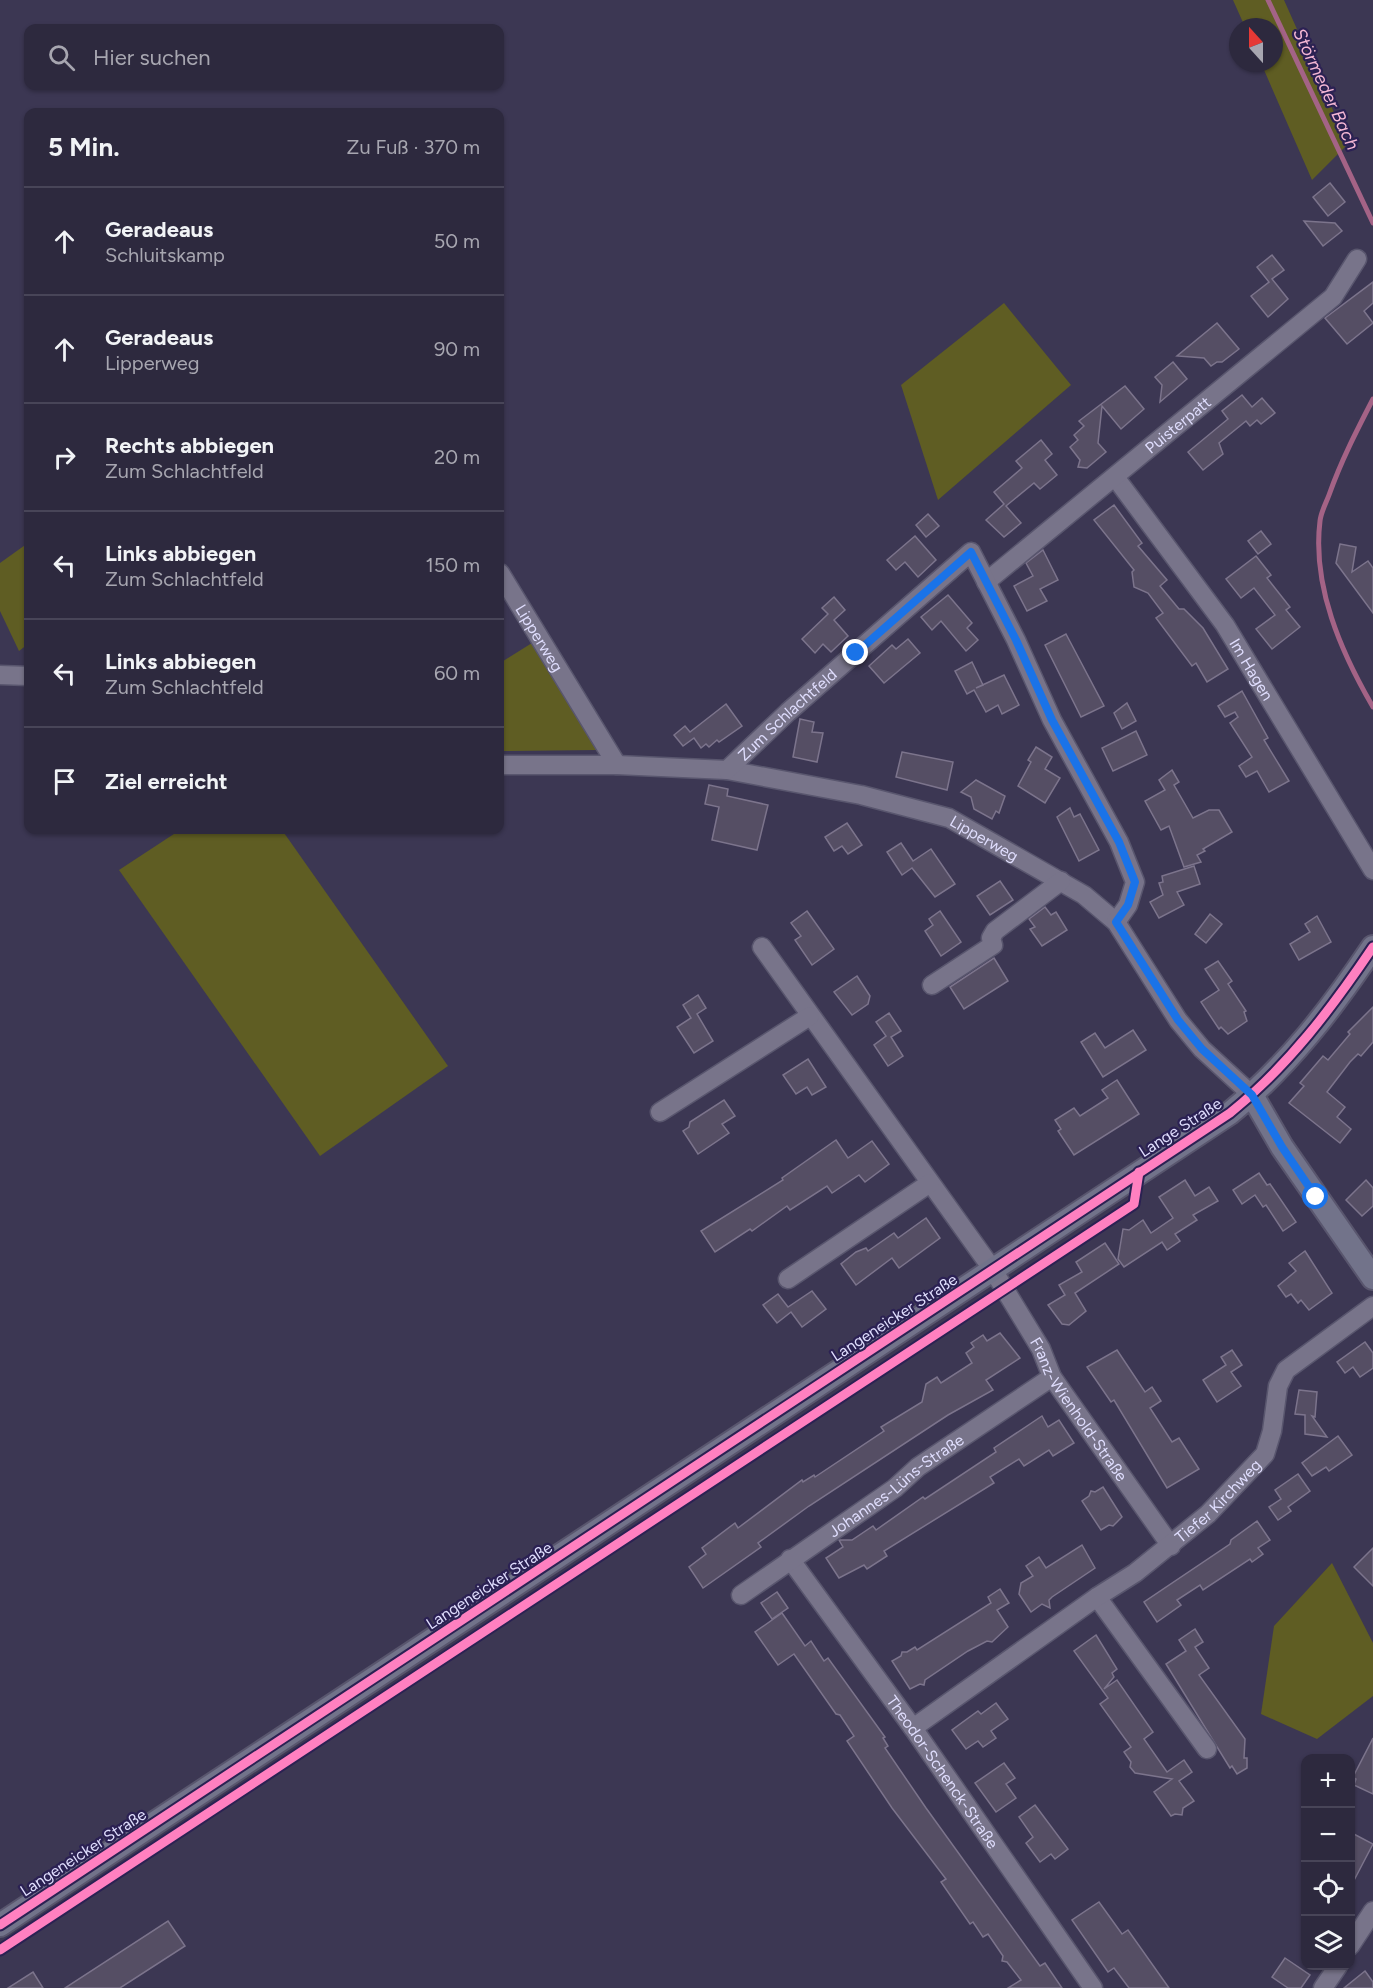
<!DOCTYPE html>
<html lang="de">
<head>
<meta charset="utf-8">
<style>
  :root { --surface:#2d293e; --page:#353145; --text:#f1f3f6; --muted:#a7a6b0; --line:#484558 }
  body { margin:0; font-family:Figtree,sans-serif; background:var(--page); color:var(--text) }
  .controls { position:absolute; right:18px; bottom:18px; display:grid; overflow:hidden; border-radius:12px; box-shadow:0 2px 4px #0004 }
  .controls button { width:54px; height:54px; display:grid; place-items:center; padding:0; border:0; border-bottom:2px solid var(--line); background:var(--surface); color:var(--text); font:30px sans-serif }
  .compass { position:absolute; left:1229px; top:18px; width:54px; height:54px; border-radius:50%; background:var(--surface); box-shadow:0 2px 4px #0004; rotate:339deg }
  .stop { position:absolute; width:18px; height:18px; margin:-14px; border:4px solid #1a73e8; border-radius:50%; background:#fff }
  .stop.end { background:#1a73e8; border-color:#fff; box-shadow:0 2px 6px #0008 }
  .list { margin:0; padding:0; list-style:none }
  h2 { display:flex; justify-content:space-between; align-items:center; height:78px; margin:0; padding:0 24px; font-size:26px }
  h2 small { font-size:20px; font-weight:400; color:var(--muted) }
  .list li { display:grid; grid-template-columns:39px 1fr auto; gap:18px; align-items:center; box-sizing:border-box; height:108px; padding:0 24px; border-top:2px solid var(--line) }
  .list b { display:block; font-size:22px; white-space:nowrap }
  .list p { margin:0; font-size:20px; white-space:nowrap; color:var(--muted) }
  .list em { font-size:20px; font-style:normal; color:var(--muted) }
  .icon { flex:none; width:33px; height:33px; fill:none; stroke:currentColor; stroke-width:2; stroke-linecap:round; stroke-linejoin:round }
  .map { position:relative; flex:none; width:1373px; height:1988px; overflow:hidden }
  .search { position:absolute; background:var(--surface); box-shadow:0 2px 4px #0004; left:24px; top:24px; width:480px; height:66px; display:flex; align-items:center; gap:15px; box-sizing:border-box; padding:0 21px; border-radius:12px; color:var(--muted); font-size:22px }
  .panel { position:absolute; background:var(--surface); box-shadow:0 2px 4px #0004; left:24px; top:108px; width:480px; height:726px; border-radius:12px }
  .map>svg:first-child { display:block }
  .green { fill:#5f5d23 }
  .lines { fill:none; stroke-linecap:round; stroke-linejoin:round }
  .stream { stroke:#a46386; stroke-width:5 }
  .building { fill:#554e64; stroke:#7c748c; stroke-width:1.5 }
  .minor-casing { stroke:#59566e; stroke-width:21 }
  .major-casing { stroke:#59566e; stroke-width:26 }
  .minor { stroke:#78748a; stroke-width:18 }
  .major { stroke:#72738a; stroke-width:22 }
  .cycleway-casing { stroke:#2b2153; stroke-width:13 }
  .cycleway { stroke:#ff80c0; stroke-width:9 }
  .route { stroke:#1a73e8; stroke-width:8 }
  .labels { text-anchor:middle; stroke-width:4.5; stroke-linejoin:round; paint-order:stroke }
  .street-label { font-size:16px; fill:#dfddfd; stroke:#2b2153 }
  .water-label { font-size:18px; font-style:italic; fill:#f4b7d4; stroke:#2b2153 }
</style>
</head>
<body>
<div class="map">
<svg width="1373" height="1988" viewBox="0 0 1373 1988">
  <rect width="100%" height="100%" fill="#3c3753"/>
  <g class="green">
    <path d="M1233,0H1284L1348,144L1312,180L1261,63H1274V27H1245Z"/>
    <path d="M1004,303L1071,385L938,500L901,385Z"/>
    <path d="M28,543V644L19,651L0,611V563Z"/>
    <path d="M532,643L597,750L500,751V663Z"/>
    <path d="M180,830H282L448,1066L320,1156L119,870Z"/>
    <path d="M1332,1563L1373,1643V1696L1317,1739L1261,1714L1274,1626Z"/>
  </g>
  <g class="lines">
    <g class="stream">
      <path d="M1268,0L1373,223"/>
      <path d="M1373,399C1357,430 1341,461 1329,495C1326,503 1321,512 1320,521C1312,586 1341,652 1373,707"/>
    </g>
  </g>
  <g class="building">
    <path d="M1330,183L1345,202L1328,216L1313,197Z"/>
    <path d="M1304,221L1335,223L1342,231L1323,246Z"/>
    <path d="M1272,255L1284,270L1272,279L1288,299L1268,317L1251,296L1269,282L1257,267Z"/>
    <path d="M1373,282V303L1364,311L1373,323L1347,344L1325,318Z"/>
    <path d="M1217,323L1239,349L1222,362H1217L1211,366L1204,358L1177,356Z"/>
    <path d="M1173,362L1187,379L1160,402L1162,385L1155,377Z"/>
    <path d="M1125,386L1144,409L1121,429L1102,406L1098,443L1106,452L1087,468L1078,467L1080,460L1070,447L1078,440L1074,435L1084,426L1079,421Z"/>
    <path d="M1242,395L1252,407L1262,398L1275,413L1261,424L1257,420L1250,426L1246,421L1219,443L1223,454L1203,470L1188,452L1228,419L1222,411Z"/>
    <path d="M1041,440L1052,454L1045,460L1057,475L1040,489L1034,483L1006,506L1021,523L1004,537L986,520L1004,504L994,492L1022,468L1016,461Z"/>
    <path d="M1114,505L1142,543L1138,546L1167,580L1160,586L1179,609H1184L1203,628L1228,669L1207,682L1196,663L1192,666L1156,618L1163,613L1148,593L1134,587L1132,572L1134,570L1094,520Z"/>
    <path d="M928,514L939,526L926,537L916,525Z"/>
    <path d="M1261,531L1271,544L1258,554L1248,541Z"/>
    <path d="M915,536L936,560L918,577L905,562L896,570L887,560Z"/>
    <path d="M1340,544L1356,547L1352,572L1368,561L1373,568V613L1336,563Z"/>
    <path d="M1043,550L1058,580L1040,589L1047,601L1027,611L1014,586L1033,576L1026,563Z"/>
    <path d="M1256,556L1271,575L1267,578L1290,607L1286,610L1300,627L1272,649L1256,629L1275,615L1254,588L1241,598L1226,579Z"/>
    <path d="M948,595L972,623L967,628L978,640L966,651L941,621L932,630L921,617Z"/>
    <path d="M834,597L845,610L834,620L848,636L831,652L823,644L815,653L802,639L828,614L822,608Z"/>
    <path d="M1066,634L1104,706L1081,717L1045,645Z"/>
    <path d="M908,639L920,653L884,683L869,666L892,645L896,649Z"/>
    <path d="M972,662L983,685L976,688L1004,675L1019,705L1002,714L998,705L986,712L974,690L967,694L955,671Z"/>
    <path d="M1242,691L1268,738L1264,740L1289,781L1269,792L1257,771L1246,777L1239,766L1252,757L1230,723L1238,717L1235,712L1225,717L1218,706Z"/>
    <path d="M1127,703L1136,721L1122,729L1114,713Z"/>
    <path d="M726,704L742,726L719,742L717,740L709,747L706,744L701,748L694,738L683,746L674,735L685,726L690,732Z"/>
    <path d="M800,719L814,722L812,732L823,733L817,762L793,757Z"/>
    <path d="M1136,731L1147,755L1113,771L1102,748Z"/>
    <path d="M1036,747L1052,757L1045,769L1060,778L1045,803L1018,786L1031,762L1028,760Z"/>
    <path d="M902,752L953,762L947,790L896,777Z"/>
    <path d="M1172,770L1179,782L1174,785L1193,818L1209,810H1219L1232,832L1203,849L1205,851L1197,855L1201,862L1184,867L1169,826L1161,830L1145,801L1165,790L1159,780Z"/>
    <path d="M976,780L1005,796L999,813L996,811L992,819L974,809L971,797L961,792Z"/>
    <path d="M709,785L728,789L727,796L768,805L757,850L712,840L719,807L705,804Z"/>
    <path d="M1070,808L1074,817L1080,814L1099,850L1079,861L1057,817Z"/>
    <path d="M847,823L862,845L848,854L842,846L834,851L825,837Z"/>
    <path d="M901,843L913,861L931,849L955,884L935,897L912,868L902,875L887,852Z"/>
    <path d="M1194,866L1200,884L1177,892L1184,905L1159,918L1150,902L1163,895L1159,883L1163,882L1162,876Z"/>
    <path d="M1000,881L1013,900L990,915L977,896Z"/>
    <path d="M1045,907L1051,915L1056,912L1067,930L1042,946L1030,929L1035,927L1029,919Z"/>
    <path d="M807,911L834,949L812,965L795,940L801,936L791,923Z"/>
    <path d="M940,911L961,942L941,956L925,931L933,925L929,919Z"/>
    <path d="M1210,914L1222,924L1206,943L1195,934Z"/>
    <path d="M1317,916L1331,942L1299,960L1290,944L1310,932L1305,924Z"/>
    <path d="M994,958L1008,981L964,1009L950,987Z"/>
    <path d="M1218,961L1232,981L1228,984L1246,1011L1244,1012L1247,1021L1228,1034L1221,1027L1219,1029L1201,1002L1219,990L1205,969Z"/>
    <path d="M857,976L870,996L868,1004L852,1015L834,992Z"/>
    <path d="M698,995L706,1008L697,1014L713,1041L694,1053L677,1027L691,1018L683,1005Z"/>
    <path d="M1373,1007V1042L1361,1056L1358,1054L1350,1062L1327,1092L1345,1107L1337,1117L1351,1129L1340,1143L1289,1103L1304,1086L1300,1083L1323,1056L1328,1060L1350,1034L1348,1032Z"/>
    <path d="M889,1013L901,1031L891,1037L903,1056L888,1066L874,1045L886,1036L876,1022Z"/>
    <path d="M1133,1030L1146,1050L1103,1077L1081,1042L1095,1033L1105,1048Z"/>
    <path d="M808,1059L826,1087L812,1095L807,1087L796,1094L783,1075Z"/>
    <path d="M1117,1080L1139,1114L1074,1155L1058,1131L1061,1129L1055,1120L1074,1108L1080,1116L1108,1098L1102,1090Z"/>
    <path d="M724,1100L735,1116L722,1124L729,1133L698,1154L683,1131L689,1127L690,1122Z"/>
    <path d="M836,1140L848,1158L872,1141L889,1164L865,1182L859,1175L832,1193L827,1186L790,1210L787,1206L752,1231L750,1229L715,1252L701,1231L783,1180L782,1178Z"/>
    <path d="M1259,1173L1267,1185L1270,1184L1296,1222L1283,1231L1266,1205L1263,1207L1255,1195L1242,1204L1233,1190Z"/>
    <path d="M1185,1180L1195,1196L1209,1187L1218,1201L1193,1215L1197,1220L1175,1234L1180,1241L1167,1250L1162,1242L1124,1267L1118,1259L1123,1229L1129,1230L1143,1220L1151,1233L1173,1218L1159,1197Z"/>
    <path d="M1366,1180L1373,1188V1206L1362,1216L1346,1200Z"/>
    <path d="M926,1218L940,1238L899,1268L892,1258L856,1285L841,1264L856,1252L866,1248L868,1251L894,1233L898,1238Z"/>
    <path d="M1105,1243L1119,1264L1075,1293L1086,1311L1069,1325L1062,1324L1048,1305L1065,1295L1059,1285L1082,1272L1076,1262Z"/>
    <path d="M1305,1251L1332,1293L1309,1310L1301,1300L1298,1303L1291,1294L1286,1297L1278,1286L1296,1271L1289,1263Z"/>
    <path d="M812,1291L826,1309L802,1327L791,1312L777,1323L763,1305L778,1294L788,1307Z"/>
    <path d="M1000,1333L1020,1358L986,1380L993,1390L948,1415L809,1506L758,1543L761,1547L703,1588L689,1567L706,1554L702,1548L735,1523L738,1528L802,1480L803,1482L814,1475L815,1477L884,1431L881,1427L922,1402L926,1384L937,1377L941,1383L972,1363L966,1353L974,1347L971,1343L983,1335L987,1341Z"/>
    <path d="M1365,1342L1373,1353V1368L1360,1377L1353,1367L1345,1373L1337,1362Z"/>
    <path d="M1117,1350L1145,1392L1152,1387L1161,1401L1150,1408L1172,1442L1179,1438L1199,1469L1167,1488L1114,1400L1111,1402L1087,1367Z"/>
    <path d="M1232,1350L1242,1365L1231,1372L1241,1386L1217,1402L1203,1380L1226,1365L1221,1357Z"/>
    <path d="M1299,1390L1317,1392L1315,1417L1312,1416L1327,1437L1305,1434V1415L1295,1414Z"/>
    <path d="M1042,1416L1048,1427L1059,1420L1074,1443L1053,1456L1049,1450L1024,1466L1019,1459L990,1477L994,1483L884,1551L887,1556L867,1569L864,1565L839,1578L826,1558L843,1547L839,1540H852L873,1526L876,1530L923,1497L925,1499L996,1452L994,1448Z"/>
    <path d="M1338,1436L1352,1455L1329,1471L1326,1467L1312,1476L1302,1463Z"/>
    <path d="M1298,1474L1310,1491L1288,1507L1291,1511L1278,1520L1269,1507L1281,1499L1275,1490Z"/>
    <path d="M1103,1487L1122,1517L1113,1526L1109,1525L1101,1530L1082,1501L1089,1496L1091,1491L1095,1492Z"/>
    <path d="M1257,1521L1270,1540L1258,1548L1263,1554L1252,1562L1250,1559L1203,1590L1200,1585L1177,1600L1181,1605L1157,1622L1144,1602L1230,1544L1231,1540Z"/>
    <path d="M1082,1545L1095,1568L1052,1597L1049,1600L1050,1608L1042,1604L1031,1612L1019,1594L1021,1583L1033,1576L1026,1566L1039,1557L1046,1568Z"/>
    <path d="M1373,1548V1586L1354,1567Z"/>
    <path d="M1000,1589L1009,1603L997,1610L1008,1627L992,1642L987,1641L968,1651L925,1680L924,1685L920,1684L910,1689L892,1661L901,1656L902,1652H907L915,1647L917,1650L991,1603L988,1597Z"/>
    <path d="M777,1592L788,1608L772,1619L761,1603Z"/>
    <path d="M782,1613L805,1646L811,1641L824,1661L828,1658L885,1737L883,1738L888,1746L885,1748L926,1808L1040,1966L1045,1963L1062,1988H1008L1021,1980L1007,1962L1002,1961L1003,1956L988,1934L983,1937L973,1922L970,1924L941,1882L946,1879L892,1808L847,1741L854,1736L840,1715L836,1714L794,1654L778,1665L755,1632Z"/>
    <path d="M1195,1629L1203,1642L1195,1647L1209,1668L1199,1675L1245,1739L1244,1758H1247V1768L1237,1774L1232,1766L1230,1768L1166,1664L1186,1651L1179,1640Z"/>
    <path d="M1096,1635L1117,1669L1112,1673L1114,1677L1104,1689L1117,1680L1153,1732L1144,1739L1167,1772L1184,1760L1192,1772L1179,1781L1194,1801L1183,1808L1182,1815L1175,1814L1171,1816L1154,1792L1172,1779L1135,1773L1130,1767L1131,1762L1124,1752L1131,1747L1100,1704L1108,1698L1074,1651Z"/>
    <path d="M996,1703L1008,1719L991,1731L996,1738L983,1747L978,1741L966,1749L952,1730L978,1711L981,1714Z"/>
    <path d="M1373,1738V1794L1354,1785L1356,1779L1353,1777Z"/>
    <path d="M1004,1763L1015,1778L1006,1784L1016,1798L996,1812L975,1783Z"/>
    <path d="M1035,1805L1068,1849L1055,1859L1051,1854L1040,1862L1026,1843L1033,1837L1019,1817Z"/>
    <path d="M1350,1832L1373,1844L1350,1888Z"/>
    <path d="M1099,1902L1122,1934L1128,1930L1169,1988H1129L1114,1968L1108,1972L1072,1920Z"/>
    <path d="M168,1921L185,1946L120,1988H65Z"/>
    <path d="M1285,1958L1310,1975L1301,1988H1288L1272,1977Z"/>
    <path d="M1365,1971L1373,1982V1988H1344Z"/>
    <path d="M33,1972L43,1988H8Z"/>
  </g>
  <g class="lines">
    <defs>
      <g id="minor">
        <path id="s1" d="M1115,477L1225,625L1373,870"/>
        <path id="s2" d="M500,573L617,765"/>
        <path id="s3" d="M986,582L1333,297L1357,259"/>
        <path d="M0,675L28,676"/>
        <path id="s4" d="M500,765H617L727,770L861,795L949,818L1084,895L1116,922L1178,1020L1202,1049L1252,1095"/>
        <path id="s5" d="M727,770L788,712L971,552L1016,640L1052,720L1119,842L1135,882L1128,905L1116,922"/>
        <path id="s6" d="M762,947L993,1270L1041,1349L1052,1377L1171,1546"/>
        <path d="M932,985L993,945L991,938L995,931L1061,881"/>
        <path d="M660,1112L810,1016"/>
        <path d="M788,1279L930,1183"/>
        <path id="s7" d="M790,1559L913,1728L1093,1988"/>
        <path id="s8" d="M741,1595L895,1488L918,1467L1052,1377"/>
        <path d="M1097,1597L1207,1749"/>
        <path id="s9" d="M913,1728L1097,1597L1135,1573L1208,1514L1265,1454L1272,1431L1278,1386L1286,1370L1373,1306"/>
        <path d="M1350,1946L1373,1911"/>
        <path d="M1323,1988L1338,1966"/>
      </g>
      <g id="major">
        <path d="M1252,1095L1282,1147L1373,1278"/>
        <path d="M0,1925L1230,1113C1288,1066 1332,1008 1373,947"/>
      </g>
    </defs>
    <use href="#minor" class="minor-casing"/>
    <use href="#major" class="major-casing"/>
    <use href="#minor" class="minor"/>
    <use href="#major" class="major"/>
    <defs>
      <g id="cycleway">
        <path d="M0,1925L1230,1113C1288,1066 1332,1008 1373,947"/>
        <path d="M0,1950L1134,1204L1139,1172"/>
      </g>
    </defs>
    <use href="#cycleway" class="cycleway-casing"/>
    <use href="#cycleway" class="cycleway"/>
  </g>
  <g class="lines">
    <path class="route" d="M856,653L971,552L1016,640L1052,720L1119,842L1135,882L1128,905L1116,922L1178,1020L1202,1049L1252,1095L1282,1147L1316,1197"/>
  </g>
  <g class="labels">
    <g class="street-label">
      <text dy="6" stroke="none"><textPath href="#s3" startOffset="248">Puisterpatt</textPath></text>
      <text dy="6" stroke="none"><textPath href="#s2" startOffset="76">Lipperweg</textPath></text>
      <text dy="6" stroke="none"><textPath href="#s1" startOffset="236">Im Hagen</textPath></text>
      <text dy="6" stroke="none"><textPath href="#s5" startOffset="82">Zum Schlachtfeld</textPath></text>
      <text dy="6" stroke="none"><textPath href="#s4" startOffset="495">Lipperweg</textPath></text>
      <text transform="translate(1180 1127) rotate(-33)" y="6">Lange Straße</text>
      <text transform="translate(894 1317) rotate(-33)" y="6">Langeneicker Straße</text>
      <text dy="6" stroke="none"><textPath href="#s6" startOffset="561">Franz-Wienhold-Straße</textPath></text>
      <text dy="6" stroke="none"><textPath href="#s8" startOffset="190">Johannes-Lüns-Straße</textPath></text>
      <text dy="6" stroke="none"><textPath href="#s9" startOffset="381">Tiefer Kirchweg</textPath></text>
      <text transform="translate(489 1585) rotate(-33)" y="6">Langeneicker Straße</text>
      <text dy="6" stroke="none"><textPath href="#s7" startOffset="262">Theodor-Schenck-Straße</textPath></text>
      <text transform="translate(83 1852) rotate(-33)" y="6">Langeneicker Straße</text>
    </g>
    <g class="water-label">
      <text transform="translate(1326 89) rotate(65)" y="6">Störmeder Bach</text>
    </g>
  </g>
</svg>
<div class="controls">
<button>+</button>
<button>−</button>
<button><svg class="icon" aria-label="locate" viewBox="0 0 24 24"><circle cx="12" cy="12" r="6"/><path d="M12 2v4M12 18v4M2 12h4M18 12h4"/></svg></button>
<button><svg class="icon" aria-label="layers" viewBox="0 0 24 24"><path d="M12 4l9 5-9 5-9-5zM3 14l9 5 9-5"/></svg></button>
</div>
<svg class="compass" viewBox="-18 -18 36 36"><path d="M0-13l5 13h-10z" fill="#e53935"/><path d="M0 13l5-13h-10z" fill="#a7a6b0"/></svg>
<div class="stop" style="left:1316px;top:1197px"></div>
<div class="stop end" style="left:856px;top:653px"></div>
<div class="search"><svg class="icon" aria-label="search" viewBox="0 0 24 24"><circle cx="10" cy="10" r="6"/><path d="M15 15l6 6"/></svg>Hier suchen</div>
<section class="panel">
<h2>5 Min.<small>Zu Fuß · 370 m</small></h2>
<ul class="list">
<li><svg class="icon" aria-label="ahead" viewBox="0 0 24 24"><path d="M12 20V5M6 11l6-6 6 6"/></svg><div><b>Geradeaus</b><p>Schluitskamp</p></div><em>50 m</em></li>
<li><svg class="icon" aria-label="ahead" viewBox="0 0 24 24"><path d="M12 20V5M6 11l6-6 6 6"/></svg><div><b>Geradeaus</b><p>Lipperweg</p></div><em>90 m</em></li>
<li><svg class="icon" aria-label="right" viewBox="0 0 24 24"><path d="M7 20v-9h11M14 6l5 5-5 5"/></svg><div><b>Rechts abbiegen</b><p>Zum Schlachtfeld</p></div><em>20 m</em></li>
<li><svg class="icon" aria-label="left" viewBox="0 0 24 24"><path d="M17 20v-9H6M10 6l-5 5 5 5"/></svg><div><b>Links abbiegen</b><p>Zum Schlachtfeld</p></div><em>150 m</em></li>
<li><svg class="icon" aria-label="left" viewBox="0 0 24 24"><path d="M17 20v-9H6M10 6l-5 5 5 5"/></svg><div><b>Links abbiegen</b><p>Zum Schlachtfeld</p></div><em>60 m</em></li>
<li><svg class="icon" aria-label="arrive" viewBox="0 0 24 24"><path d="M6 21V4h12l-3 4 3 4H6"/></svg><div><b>Ziel erreicht</b></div></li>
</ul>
</section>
</div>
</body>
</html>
